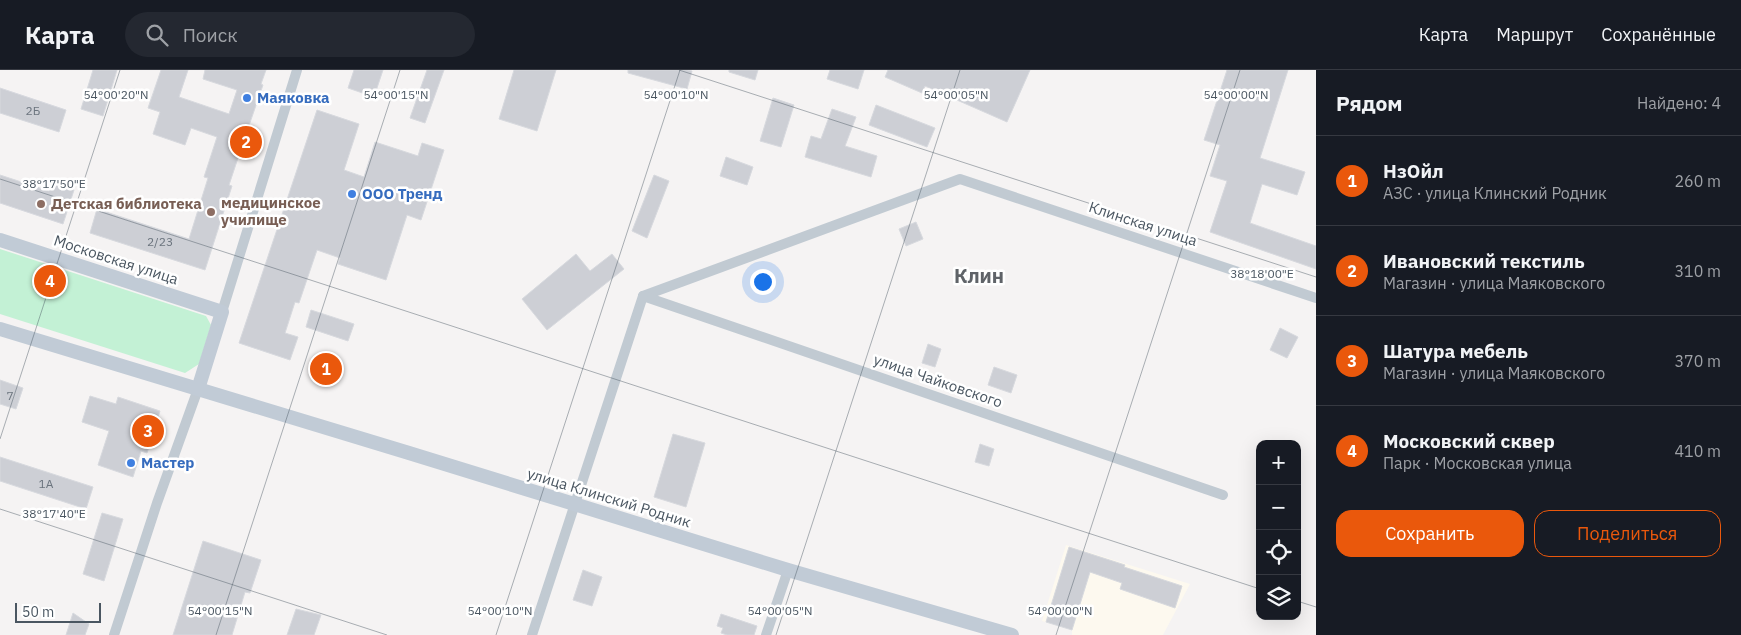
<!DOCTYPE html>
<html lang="ru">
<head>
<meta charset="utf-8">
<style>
  :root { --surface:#171b24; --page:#242831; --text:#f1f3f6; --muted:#9ea1a6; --line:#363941; --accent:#ea580c }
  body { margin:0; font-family:"IBM Plex Sans",sans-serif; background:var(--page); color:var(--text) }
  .controls { position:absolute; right:15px; bottom:15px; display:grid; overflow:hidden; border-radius:10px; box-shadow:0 5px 20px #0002 }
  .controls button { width:45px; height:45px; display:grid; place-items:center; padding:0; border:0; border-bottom:1px solid var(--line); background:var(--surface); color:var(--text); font:25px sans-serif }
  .scale { position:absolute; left:15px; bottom:12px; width:86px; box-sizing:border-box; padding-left:5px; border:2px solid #4a5661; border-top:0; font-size:14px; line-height:18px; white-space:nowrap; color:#4a5661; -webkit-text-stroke:4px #fff; paint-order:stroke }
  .you { position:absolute; left:762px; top:211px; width:18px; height:18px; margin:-12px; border:4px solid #fff; border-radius:50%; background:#1a73e8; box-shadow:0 0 0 8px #1a73e833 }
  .badge { display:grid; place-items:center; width:32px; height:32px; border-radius:50%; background:var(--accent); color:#fff; font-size:16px; font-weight:700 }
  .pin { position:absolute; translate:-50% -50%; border:2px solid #fff; box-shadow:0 1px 5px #0006 }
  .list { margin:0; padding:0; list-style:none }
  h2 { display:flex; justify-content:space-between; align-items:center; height:65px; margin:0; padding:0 20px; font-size:21px }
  h2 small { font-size:16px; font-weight:400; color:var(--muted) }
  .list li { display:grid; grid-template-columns:32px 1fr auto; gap:15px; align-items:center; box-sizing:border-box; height:90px; padding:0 20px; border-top:1px solid var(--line) }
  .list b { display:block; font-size:19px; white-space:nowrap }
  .list p { margin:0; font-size:16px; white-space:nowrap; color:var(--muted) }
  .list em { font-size:16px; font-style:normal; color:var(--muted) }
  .actions { display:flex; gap:10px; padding:15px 20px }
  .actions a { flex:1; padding:11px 0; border:1px solid var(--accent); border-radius:15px; text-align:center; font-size:18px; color:var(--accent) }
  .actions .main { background:var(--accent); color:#fff }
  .icon { flex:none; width:28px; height:28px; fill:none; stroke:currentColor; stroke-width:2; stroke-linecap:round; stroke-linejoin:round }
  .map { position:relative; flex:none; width:1316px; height:565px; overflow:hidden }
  header { display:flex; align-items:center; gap:30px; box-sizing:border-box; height:70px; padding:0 25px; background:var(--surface); border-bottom:1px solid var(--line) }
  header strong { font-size:24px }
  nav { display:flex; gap:28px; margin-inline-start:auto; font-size:18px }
  .search { width:350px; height:45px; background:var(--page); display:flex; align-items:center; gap:12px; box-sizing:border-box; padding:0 18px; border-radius:28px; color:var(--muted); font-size:19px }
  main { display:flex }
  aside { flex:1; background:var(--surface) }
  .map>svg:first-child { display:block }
  .commercial { fill:#fdf9ef }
  .green { fill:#c3f1d5 }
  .building { fill:#cdcfd5; stroke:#d7d9de }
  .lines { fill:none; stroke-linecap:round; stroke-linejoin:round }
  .street { stroke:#c1cad2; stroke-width:10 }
  .secondary { stroke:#c1cbd6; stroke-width:14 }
  .ticks { fill:none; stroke:#4a5661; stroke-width:1; stroke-opacity:0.45 }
  .shop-dot { fill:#3f7fe0; stroke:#fff; stroke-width:2 }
  .education-dot { fill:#8d6e63; stroke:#fff; stroke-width:2 }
  .labels { text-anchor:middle; stroke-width:5; stroke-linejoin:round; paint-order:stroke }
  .number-label { font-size:12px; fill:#6b747e }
  .shop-label { font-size:15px; font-weight:bold; fill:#366cbe; stroke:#fff; text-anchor:start }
  .education-label { font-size:15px; font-weight:bold; fill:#785e54; stroke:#fff; text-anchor:start }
  .street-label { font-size:15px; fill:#4a5661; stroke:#fff }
  .district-label { font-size:20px; font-weight:bold; fill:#5f6368; stroke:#fff }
  .ticks-label { font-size:12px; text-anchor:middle; fill:#4a5661; stroke:#fff; stroke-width:5; stroke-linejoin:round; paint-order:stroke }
</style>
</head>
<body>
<header>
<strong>Карта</strong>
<div class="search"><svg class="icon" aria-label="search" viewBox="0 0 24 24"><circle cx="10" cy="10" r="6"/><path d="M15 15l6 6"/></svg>Поиск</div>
<nav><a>Карта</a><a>Маршрут</a><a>Сохранённые</a></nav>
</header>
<main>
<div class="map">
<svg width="1316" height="565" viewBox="0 0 1316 565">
  <rect width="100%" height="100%" fill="#f5f3f3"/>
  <path class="commercial" d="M1066,475L1190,514L1163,565H1072V560L1042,551Z"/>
  <path class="green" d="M0,179L206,246L211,255L199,294L185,303L0,244Z"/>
  <g class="building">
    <path d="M93,0H117L103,46L81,39Z"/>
    <path d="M161,0H188L179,27L229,44L237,20L203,9L205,0H266L261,14L263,15L244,70L229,115L232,116L205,200L90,163L97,139L189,169L208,108L204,107L217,67L191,58L185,75L153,64L160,42L148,38Z"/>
    <path d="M354,0H383L374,27L348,18Z"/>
    <path d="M427,0H444L425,53L410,48Z"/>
    <path d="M514,0H556L537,61L499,49Z"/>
    <path d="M628,0H687L692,1L687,19L628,3Z"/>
    <path d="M729,0H758L755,10L729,2Z"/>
    <path d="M830,0H864L858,19L827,9Z"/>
    <path d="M888,0H1030L1007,52L925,16L922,23L885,7Z"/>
    <path d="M1227,0H1288L1260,88L1305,102L1297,125L1262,114L1250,153L1316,176V199L1210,162L1227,111L1210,106L1220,75L1204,70Z"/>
    <path d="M0,18L66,40L59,62L0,43Z"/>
    <path d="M773,28L794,35L781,77L760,71Z"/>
    <path d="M876,35L935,58L927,77L869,55Z"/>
    <path d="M832,39L856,47L845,76L877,86L871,107L805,87L811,66L821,69Z"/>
    <path d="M317,40L359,54L344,100L364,107L375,72L418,86L422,73L444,80L421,150L407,145L386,210L338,194L340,188L317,180L299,233L295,232L285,263L298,267L290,290L239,273Z"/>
    <path d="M726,87L753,97L747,115L720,106Z"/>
    <path d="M0,105L49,121L52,112L74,120L63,154L0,133Z"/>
    <path d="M654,105L669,111L647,168L632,161Z"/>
    <path d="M916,152L923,169L906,176L899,159Z"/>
    <path d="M576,184L590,201L612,184L624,199L547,260L522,229Z"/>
    <path d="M311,240L354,254L348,271L306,257Z"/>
    <path d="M1280,258L1298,267L1287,288L1270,280Z"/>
    <path d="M928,274L941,279L935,297L922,293Z"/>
    <path d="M323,290L336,293L332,307L319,304Z"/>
    <path d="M994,297L1017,305L1011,323L988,315Z"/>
    <path d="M0,310L23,318L16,339L0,334Z"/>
    <path d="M90,326L116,334L118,327L160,341L147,383L141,381L133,407L98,395L109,361L82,352Z"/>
    <path d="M673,364L705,373L686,437L654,427Z"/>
    <path d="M980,374L994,379L989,396L975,392Z"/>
    <path d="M0,387L93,417L86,439L0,411Z"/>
    <path d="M102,443L123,449L104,511L83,504Z"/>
    <path d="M203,471L261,490L250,523L245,522L232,565H173Z"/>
    <path d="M1069,477L1125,495L1124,497L1182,516L1175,538L1120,519L1122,513L1090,502L1072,560L1046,552Z"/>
    <path d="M583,500L602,507L592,536L573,530Z"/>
    <path d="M296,539L321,545L314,565H287Z"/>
    <path d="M73,543L89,554L85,565H66Z"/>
    <path d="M721,544L757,556L754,565H727L721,563L723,558L717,556Z"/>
  </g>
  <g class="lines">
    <g class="street">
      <path d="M643,226L960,109L1316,228"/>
      <path d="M643,226L1223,425"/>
      <path d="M222,242L297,0"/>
      <path d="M114,565L157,433L198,319"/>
      <path d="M532,565L643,226"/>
      <path d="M766,565L788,500"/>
    </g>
    <g class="secondary">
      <path d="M0,170L222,242L198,319"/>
      <path d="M0,259L409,383L788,500L1012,565"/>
    </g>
  </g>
  <path class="ticks" d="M679,0L1316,207M0,109L1260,519M0,369L120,0M0,439L387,565M1297,531L1316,537M216,565L400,0M496,565L680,0M776,565L960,0M1056,565L1240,0"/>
  <g class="shop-dot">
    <circle cx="247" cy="28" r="5"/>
    <circle cx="352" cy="124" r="5"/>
    <circle cx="131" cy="393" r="5"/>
  </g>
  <g class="education-dot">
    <circle cx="41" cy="134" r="5"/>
    <circle cx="211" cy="142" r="5"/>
  </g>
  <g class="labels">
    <g class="number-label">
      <text x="33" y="45">2Б</text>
      <text x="160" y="176">2/23</text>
      <text x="10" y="330">7</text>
      <text x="46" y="418">1А</text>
    </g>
    <g class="shop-label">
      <text x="257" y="33">Маяковка</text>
      <text x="362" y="129">ООО Тренд</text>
      <text x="141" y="398">Мастер</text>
    </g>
    <g class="education-label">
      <text x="221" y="138">медицинское<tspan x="221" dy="17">училище</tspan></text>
      <text x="51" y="139">Детская библиотека</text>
    </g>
    <g class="street-label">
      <text transform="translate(1143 154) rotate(18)" y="5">Клинская улица</text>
      <text transform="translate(116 190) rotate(18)" y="5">Московская улица</text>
      <text transform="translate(938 311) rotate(19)" y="5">улица Чайковского</text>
      <text transform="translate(609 428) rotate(17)" y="5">улица Клинский Родник</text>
    </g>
    <g class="district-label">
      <text x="979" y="213">Клин</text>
    </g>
  </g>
  <g class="ticks-label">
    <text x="116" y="29">54°00'20"N</text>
    <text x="396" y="29">54°00'15"N</text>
    <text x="676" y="29">54°00'10"N</text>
    <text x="956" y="29">54°00'05"N</text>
    <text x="1236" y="29">54°00'00"N</text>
    <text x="54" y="118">38°17'50"E</text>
    <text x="1262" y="208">38°18'00"E</text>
    <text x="54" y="448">38°17'40"E</text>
    <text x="220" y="545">54°00'15"N</text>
    <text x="500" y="545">54°00'10"N</text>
    <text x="780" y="545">54°00'05"N</text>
    <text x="1060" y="545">54°00'00"N</text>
  </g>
</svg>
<div class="controls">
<button>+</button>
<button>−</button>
<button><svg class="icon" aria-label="locate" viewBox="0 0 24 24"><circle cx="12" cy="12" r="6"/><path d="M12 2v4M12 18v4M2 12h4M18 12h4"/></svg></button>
<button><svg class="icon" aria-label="layers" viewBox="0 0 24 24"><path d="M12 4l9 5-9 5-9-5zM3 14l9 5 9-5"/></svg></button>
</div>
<div class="scale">50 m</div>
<div class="you"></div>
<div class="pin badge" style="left:326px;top:299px">1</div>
<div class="pin badge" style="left:246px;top:72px">2</div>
<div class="pin badge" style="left:148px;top:361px">3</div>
<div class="pin badge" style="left:50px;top:211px">4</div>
</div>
<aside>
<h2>Рядом<small>Найдено: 4</small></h2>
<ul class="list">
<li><span class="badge">1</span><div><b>НзОйл</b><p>АЗС · улица Клинский Родник</p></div><em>260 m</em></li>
<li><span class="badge">2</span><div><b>Ивановский текстиль</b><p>Магазин · улица Маяковского</p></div><em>310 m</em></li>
<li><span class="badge">3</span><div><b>Шатура мебель</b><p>Магазин · улица Маяковского</p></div><em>370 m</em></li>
<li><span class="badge">4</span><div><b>Московский сквер</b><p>Парк · Московская улица</p></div><em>410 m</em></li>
</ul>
<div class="actions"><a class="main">Сохранить</a><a>Поделиться</a></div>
</aside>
</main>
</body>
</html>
